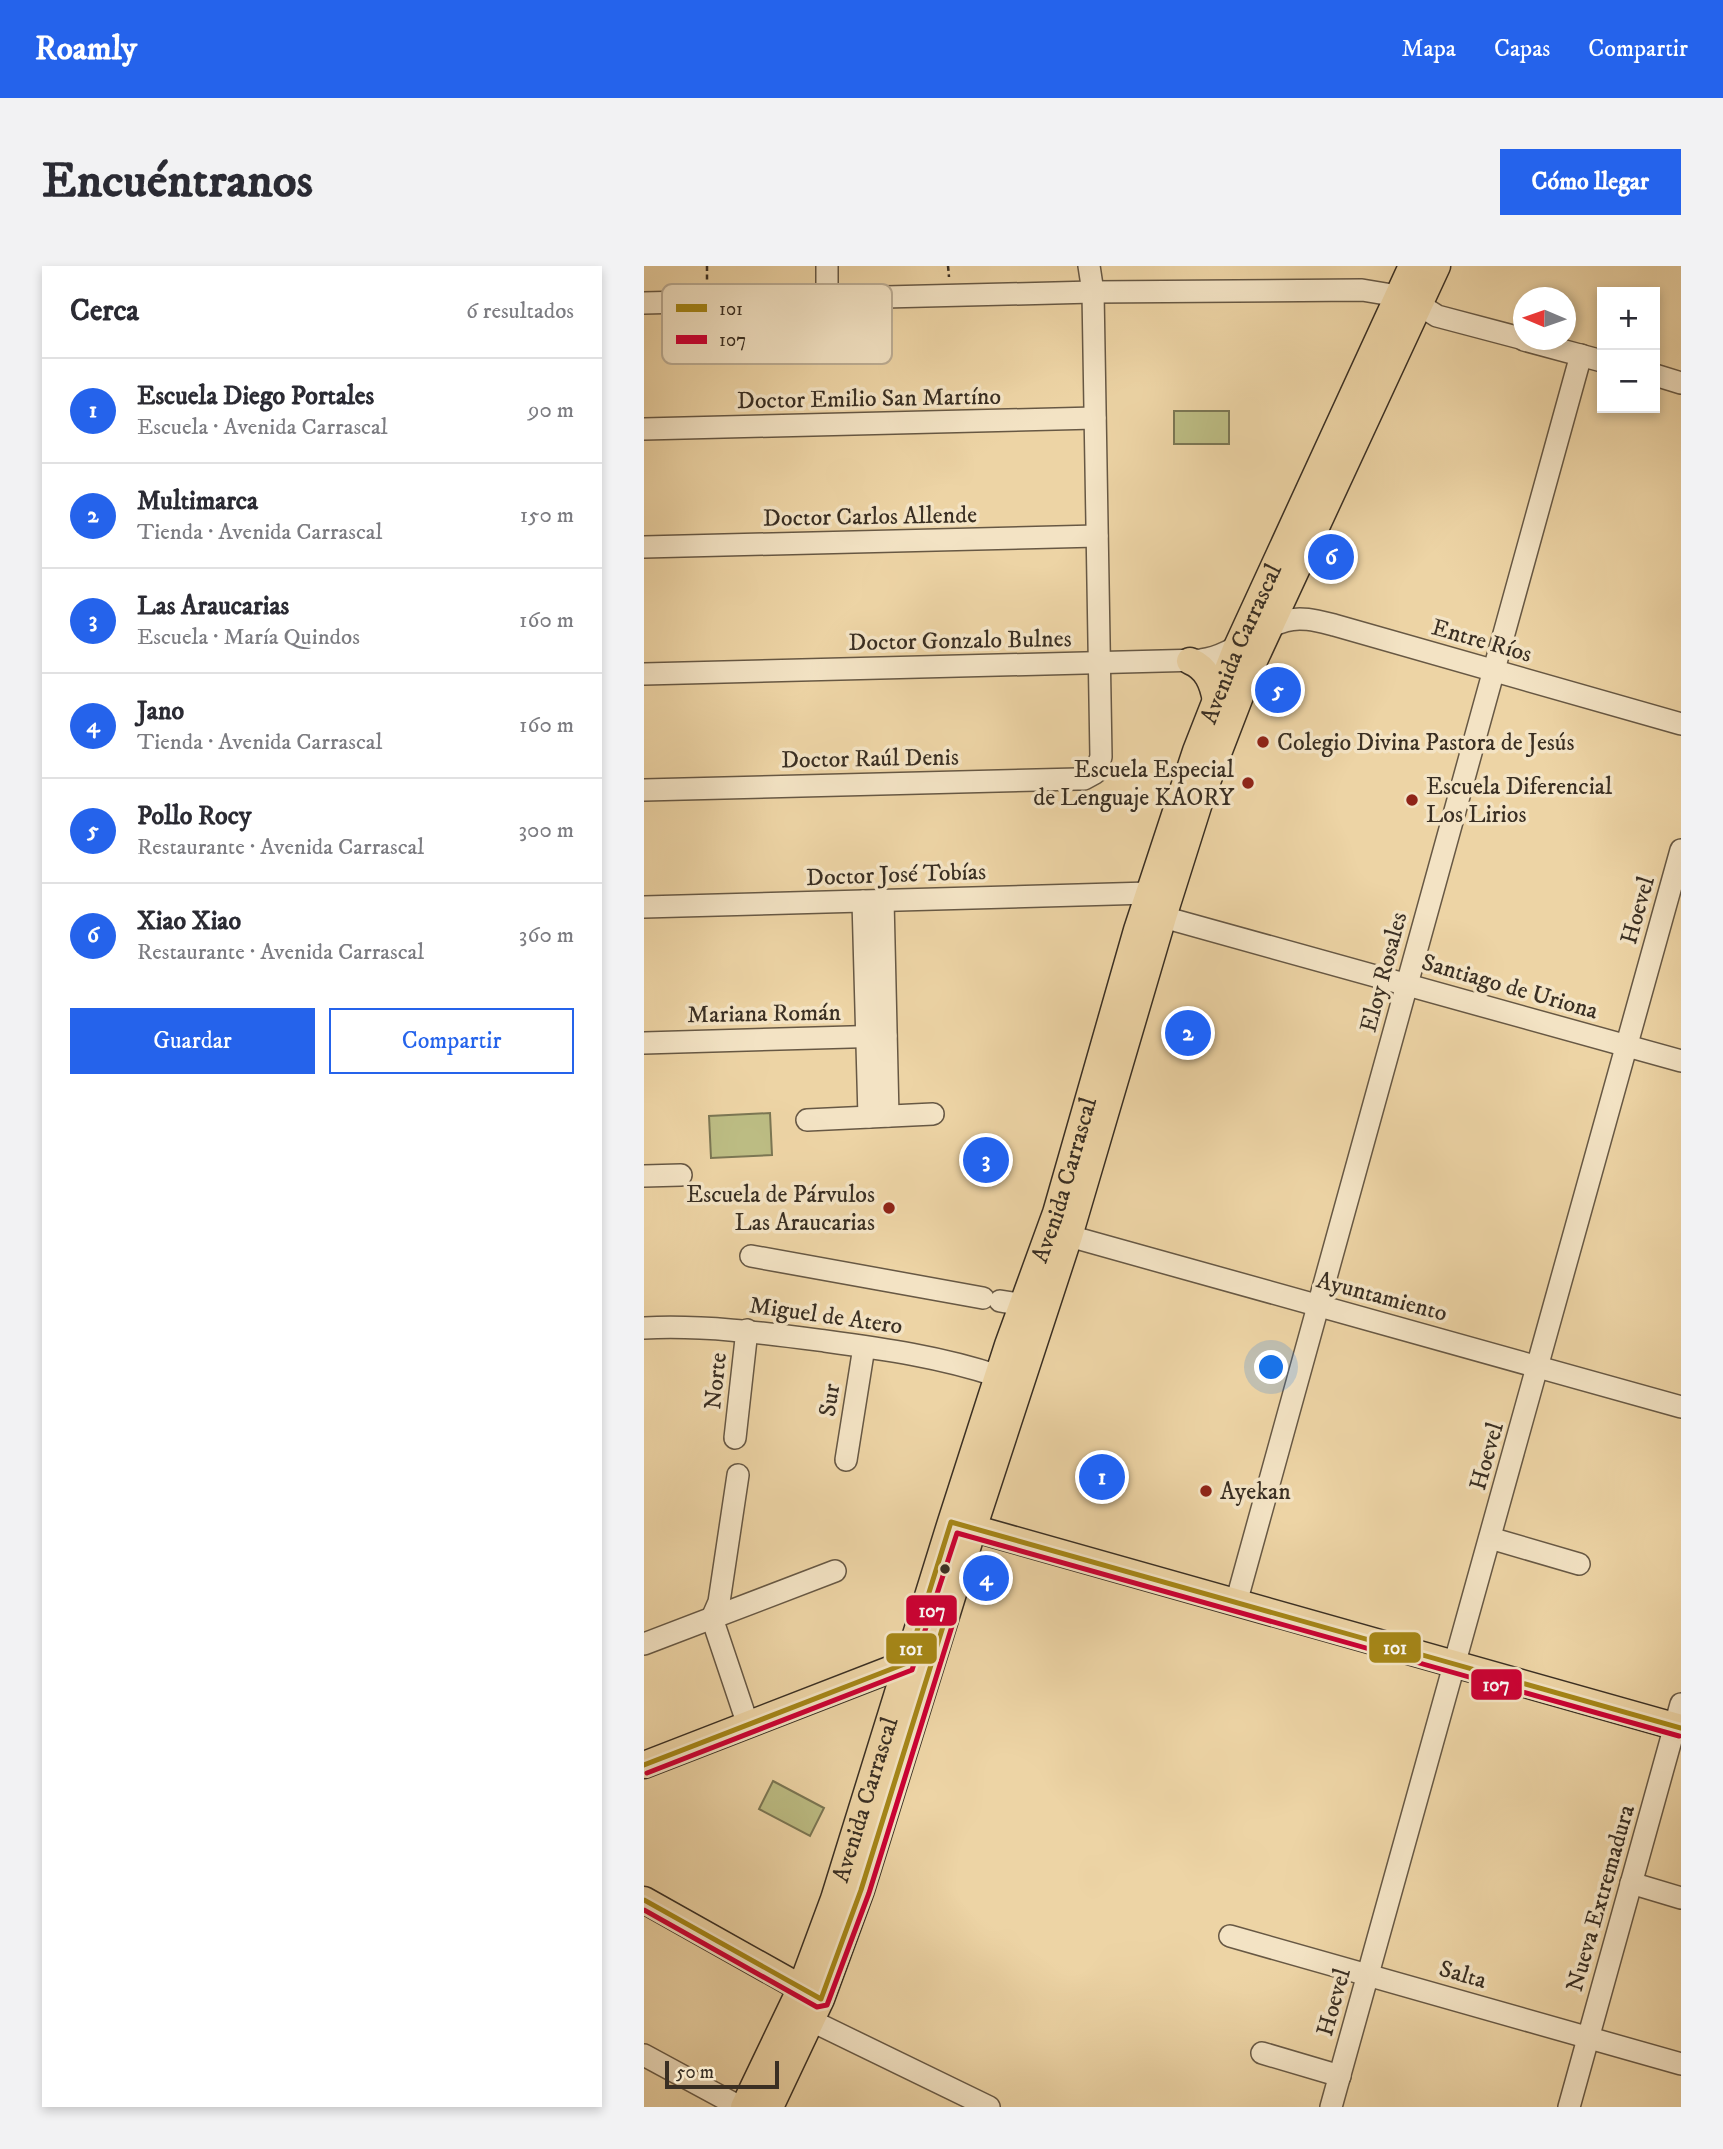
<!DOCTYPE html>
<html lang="es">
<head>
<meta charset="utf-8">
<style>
  :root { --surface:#fff; --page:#f2f2f3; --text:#2b2b33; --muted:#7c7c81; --line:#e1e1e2; --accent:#2563eb }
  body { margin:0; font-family:"IM FELL DW Pica",serif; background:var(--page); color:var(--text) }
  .controls { position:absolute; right:21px; top:21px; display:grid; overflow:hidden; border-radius:0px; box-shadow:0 4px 10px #0003 }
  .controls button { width:63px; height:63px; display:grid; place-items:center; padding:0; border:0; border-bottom:2px solid var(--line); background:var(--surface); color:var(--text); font:35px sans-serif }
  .compass { position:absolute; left:869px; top:21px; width:63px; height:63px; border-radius:50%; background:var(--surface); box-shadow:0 4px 10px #0003; rotate:272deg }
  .scale { position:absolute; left:21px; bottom:18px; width:114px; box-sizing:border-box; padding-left:7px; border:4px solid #3a2f23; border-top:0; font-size:19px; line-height:24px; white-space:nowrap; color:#3a2f23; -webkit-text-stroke:5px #f3e3c4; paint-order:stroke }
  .you { position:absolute; left:628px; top:1102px; width:24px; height:24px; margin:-18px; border:5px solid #fff; border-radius:50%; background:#1a73e8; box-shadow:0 0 0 10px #1a73e833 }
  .badge { display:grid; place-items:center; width:46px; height:46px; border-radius:50%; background:var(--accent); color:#fff; font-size:23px; font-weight:700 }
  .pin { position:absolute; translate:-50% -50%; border:4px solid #fff; box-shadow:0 2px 7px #0006 }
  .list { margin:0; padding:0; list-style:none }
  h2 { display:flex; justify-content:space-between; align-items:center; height:91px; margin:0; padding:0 28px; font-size:30px }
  h2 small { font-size:23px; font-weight:400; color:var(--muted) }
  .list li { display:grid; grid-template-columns:46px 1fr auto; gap:21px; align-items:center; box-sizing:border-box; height:105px; padding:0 28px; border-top:2px solid var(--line) }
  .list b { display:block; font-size:26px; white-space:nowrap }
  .list p { margin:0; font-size:23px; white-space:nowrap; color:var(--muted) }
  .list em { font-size:23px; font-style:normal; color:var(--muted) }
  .actions { display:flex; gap:14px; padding:21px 28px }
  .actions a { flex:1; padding:16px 0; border:2px solid var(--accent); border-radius:0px; text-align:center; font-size:24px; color:var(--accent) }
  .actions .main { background:var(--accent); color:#fff }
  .map { position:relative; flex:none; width:1037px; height:1841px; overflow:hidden; border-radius:0px }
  header { display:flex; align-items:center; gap:42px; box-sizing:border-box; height:98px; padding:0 35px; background:var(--accent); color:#fff }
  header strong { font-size:33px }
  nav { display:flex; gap:38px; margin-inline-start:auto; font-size:24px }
  .intro { display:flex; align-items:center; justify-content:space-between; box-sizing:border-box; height:168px; padding:0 42px }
  h1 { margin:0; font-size:49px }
  .button { padding:18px 32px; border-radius:0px; background:var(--accent); color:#fff; font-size:24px; font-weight:700 }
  main { display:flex; gap:42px; padding:0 42px }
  aside { flex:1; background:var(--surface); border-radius:0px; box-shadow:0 4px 10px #0003 }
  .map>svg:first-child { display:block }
  .green { fill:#bcbc83; stroke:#7b7653; stroke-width:2 }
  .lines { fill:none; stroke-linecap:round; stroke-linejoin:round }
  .minor-casing { stroke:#675844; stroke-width:24 }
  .major-casing { stroke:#3a2f23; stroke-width:29 }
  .path { stroke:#3a2f23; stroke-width:2.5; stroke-dasharray:5 3.5; stroke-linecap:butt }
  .minor { stroke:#f3e3c4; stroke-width:21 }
  .major { stroke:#edd4a5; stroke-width:26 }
  .bus-1-casing { stroke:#f3e3c4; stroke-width:10 }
  .bus-2-casing { stroke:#f3e3c4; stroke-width:10 }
  .bus-1 { stroke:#a58617; stroke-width:5 }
  .bus-2 { stroke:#c03; stroke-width:5 }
  .poi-dot { fill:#8f2418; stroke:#f3e3c4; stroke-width:2.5 }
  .bus-dot { fill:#3a2f23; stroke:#f3e3c4; stroke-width:2.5 }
  .labels { text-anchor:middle; stroke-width:7; stroke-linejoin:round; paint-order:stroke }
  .street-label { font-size:24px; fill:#3a2f23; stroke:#f3e3c4 }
  .poi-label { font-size:24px; fill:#3a2f23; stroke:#f3e3c4; text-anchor:start }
  .key { fill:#f3e3c4; stroke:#bcad94; stroke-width:2 }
  .key-label { font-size:19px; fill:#3a2f23 }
  .line-badge { stroke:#f3e3c4; stroke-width:2.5 }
  .badge-label { font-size:19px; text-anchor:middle; font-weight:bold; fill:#fff }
</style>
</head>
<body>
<header>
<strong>Roamly</strong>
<nav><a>Mapa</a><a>Capas</a><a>Compartir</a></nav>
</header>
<div class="intro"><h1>Encuéntranos</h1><a class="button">Cómo llegar</a></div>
<main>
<aside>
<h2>Cerca<small>6 resultados</small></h2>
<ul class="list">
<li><span class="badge">1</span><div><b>Escuela Diego Portales</b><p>Escuela · Avenida Carrascal</p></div><em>90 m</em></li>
<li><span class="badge">2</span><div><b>Multimarca</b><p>Tienda · Avenida Carrascal</p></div><em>150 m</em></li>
<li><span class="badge">3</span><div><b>Las Araucarias</b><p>Escuela · María Quindos</p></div><em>160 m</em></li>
<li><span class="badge">4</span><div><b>Jano</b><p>Tienda · Avenida Carrascal</p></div><em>160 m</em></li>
<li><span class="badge">5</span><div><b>Pollo Rocy</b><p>Restaurante · Avenida Carrascal</p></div><em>300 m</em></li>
<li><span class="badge">6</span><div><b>Xiao Xiao</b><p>Restaurante · Avenida Carrascal</p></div><em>360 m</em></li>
</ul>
<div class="actions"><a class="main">Guardar</a><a>Compartir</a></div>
</aside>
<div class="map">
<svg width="1037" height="1841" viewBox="0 0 1037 1841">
  <rect width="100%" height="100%" fill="#edd4a5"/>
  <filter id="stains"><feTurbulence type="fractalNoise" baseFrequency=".00286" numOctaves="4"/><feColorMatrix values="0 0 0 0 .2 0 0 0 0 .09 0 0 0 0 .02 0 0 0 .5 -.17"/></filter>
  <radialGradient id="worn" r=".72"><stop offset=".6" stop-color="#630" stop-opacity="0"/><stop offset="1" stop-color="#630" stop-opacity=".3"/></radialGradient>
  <g class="green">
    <rect x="530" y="145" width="55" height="33"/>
    <path d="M126,847L128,889L67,892L65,850Z"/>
    <path d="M129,1515L180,1542L166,1570L115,1543Z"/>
  </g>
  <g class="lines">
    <defs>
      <g id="minor">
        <path d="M183,0V32"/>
        <path d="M0,37L449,26L718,24L754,30L774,38L793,50L880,73"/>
        <path d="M880,74L958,95"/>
        <path d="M1011,109L1037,117"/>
        <path d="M0,163L451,152"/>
        <path d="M0,281L453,270"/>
        <path d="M0,408L557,394C593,389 609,363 641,355C657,350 674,355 690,359L1037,458"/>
        <path d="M0,524L434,513H440L451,507L457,491L449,26L445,0"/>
        <path d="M239,634L244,850"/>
        <path d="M219,635L225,851"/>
        <path d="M0,641L505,627"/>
        <path d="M519,651L1037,795"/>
        <path d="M0,777L242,770"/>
        <path d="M163,854L289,848"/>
        <path d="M0,910L37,909"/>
        <path d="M425,970L1037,1141"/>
        <path d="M107,990L339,1032"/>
        <path d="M356,1035L380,1039"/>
        <path d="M0,1062C61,1059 120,1067 181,1075C240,1083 297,1091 354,1110"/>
        <path d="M91,1172L103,1064"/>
        <path d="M202,1194L220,1081"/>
        <path d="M94,1209L75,1336L68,1352L104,1459"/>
        <path d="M846,1272L935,1298"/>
        <path d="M592,1337L937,89"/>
        <path d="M0,1378L191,1305"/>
        <path d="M987,1617L1037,1632"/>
        <path d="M586,1670L1037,1798"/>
        <path d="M168,1755L345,1841"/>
        <path d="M618,1787L696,1810"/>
        <path d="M0,1789L96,1841"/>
        <path d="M687,1841L1037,584"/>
        <path d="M925,1841L1037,1438"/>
      </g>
      <g id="major">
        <path d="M546,395C563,402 569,417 572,435"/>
        <path d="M314,1258L1037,1462"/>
        <path d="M0,1499L263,1397"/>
        <path d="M0,1634L173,1731"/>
        <path id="s1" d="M100,1841L157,1722L190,1633L307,1256L364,1079L412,947L493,664L552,485L592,383L768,0"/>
        <path d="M126,1841L177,1733L217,1624L329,1263L425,970L519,651L556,534L608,399L793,0"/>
      </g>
    </defs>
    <use href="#minor" class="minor-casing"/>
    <use href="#major" class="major-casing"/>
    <g class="path">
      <path d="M63,0V18"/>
      <path d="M304,0L305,11"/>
    </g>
    <use href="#minor" class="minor"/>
    <use href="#major" class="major"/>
    <defs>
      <g id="bus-1">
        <path d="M0,1499L263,1397L307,1256L1037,1462"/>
        <path d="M0,1634L177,1733L217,1624L301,1354"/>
      </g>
      <g id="bus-2">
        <path d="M3,1507L268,1404L313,1267L1035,1470"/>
        <path d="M0,1644L173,1741L183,1739L225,1627L309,1357"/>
      </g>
    </defs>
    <use href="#bus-1" class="bus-1-casing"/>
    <use href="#bus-2" class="bus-2-casing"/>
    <use href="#bus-1" class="bus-1"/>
    <use href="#bus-2" class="bus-2"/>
  </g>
  <g class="poi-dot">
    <circle cx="619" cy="476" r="7"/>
    <circle cx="604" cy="517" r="7"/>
    <circle cx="768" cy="534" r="7"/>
    <circle cx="245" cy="942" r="7"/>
    <circle cx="562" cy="1225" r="7"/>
  </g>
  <circle class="bus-dot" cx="301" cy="1303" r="6"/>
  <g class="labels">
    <g class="street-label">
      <text transform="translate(225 132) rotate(-1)" y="8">Doctor Emilio San Martíno</text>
      <text transform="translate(226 250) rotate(-1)" y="8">Doctor Carlos Allende</text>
      <text transform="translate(316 374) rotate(-1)" y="8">Doctor Gonzalo Bulnes</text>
      <text transform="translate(838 374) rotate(16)" y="8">Entre Ríos</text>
      <text dy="8" stroke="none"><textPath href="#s1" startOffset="1547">Avenida Carrascal</textPath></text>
      <text transform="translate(226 492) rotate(-1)" y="8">Doctor Raúl Denis</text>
      <text transform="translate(252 608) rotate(-2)" y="8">Doctor José Tobías</text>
      <text transform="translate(993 644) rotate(-74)" y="8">Hoevel</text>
      <text transform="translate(739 706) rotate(-75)" y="8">Eloy Rosales</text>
      <text transform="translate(866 720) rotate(16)" y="8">Santiago de Uriona</text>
      <text transform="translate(120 747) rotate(-1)" y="8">Mariana Román</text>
      <text dy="8" stroke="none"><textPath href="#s1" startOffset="982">Avenida Carrascal</textPath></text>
      <text transform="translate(738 1030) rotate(15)" y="8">Ayuntamiento</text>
      <text transform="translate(182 1049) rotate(8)" y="8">Miguel de Atero</text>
      <text transform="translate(71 1115) rotate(-84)" y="8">Norte</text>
      <text transform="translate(185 1134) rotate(-81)" y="8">Sur</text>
      <text transform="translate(842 1190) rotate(-74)" y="8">Hoevel</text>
      <text dy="8" stroke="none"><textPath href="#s1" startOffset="331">Avenida Carrascal</textPath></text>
      <text transform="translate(956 1632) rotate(-74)" y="8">Nueva Extremadura</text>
      <text transform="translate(819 1708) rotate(16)" y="8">Salta</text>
      <text transform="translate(689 1736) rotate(-74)" y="8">Hoevel</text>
    </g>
    <g class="poi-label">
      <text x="633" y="484">Colegio Divina Pastora de Jesús</text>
      <text x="590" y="511" text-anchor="end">Escuela Especial<tspan x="590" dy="28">de Lenguaje KAORY</tspan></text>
      <text x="782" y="528">Escuela Diferencial<tspan x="782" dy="28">Los Lirios</tspan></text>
      <text x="231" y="936" text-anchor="end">Escuela de Párvulos<tspan x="231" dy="28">Las Araucarias</tspan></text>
      <text x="576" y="1233">Ayekan</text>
    </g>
  </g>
  <rect x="18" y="18" width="230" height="80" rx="10" class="key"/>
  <rect x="32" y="38" width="31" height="8" fill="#a58617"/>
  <rect x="32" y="69" width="31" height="9" fill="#c03"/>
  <g class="key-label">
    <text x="75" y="49">101</text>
    <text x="75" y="80">107</text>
  </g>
  <g class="line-badge">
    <rect x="261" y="1328" width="53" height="33" rx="7" fill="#c03"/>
    <rect x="724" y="1365" width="54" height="33" rx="7" fill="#a58617"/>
    <rect x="241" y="1366" width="53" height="33" rx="7" fill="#a58617"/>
    <rect x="826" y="1402" width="53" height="33" rx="7" fill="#c03"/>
  </g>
  <g class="badge-label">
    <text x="288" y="1351">107</text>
    <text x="751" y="1388">101</text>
    <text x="267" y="1389">101</text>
    <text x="852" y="1425">107</text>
  </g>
  <rect width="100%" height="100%" filter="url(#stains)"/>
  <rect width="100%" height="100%" fill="url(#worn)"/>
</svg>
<div class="controls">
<button>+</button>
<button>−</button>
</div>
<svg class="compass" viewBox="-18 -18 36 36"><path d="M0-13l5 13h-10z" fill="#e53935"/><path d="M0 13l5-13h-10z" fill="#7c7c81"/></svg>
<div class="scale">50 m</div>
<div class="you"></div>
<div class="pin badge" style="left:458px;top:1211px">1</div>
<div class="pin badge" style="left:544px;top:767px">2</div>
<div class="pin badge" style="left:342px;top:894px">3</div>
<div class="pin badge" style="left:342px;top:1312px">4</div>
<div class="pin badge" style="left:634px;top:424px">5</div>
<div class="pin badge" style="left:687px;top:291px">6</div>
</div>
</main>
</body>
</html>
